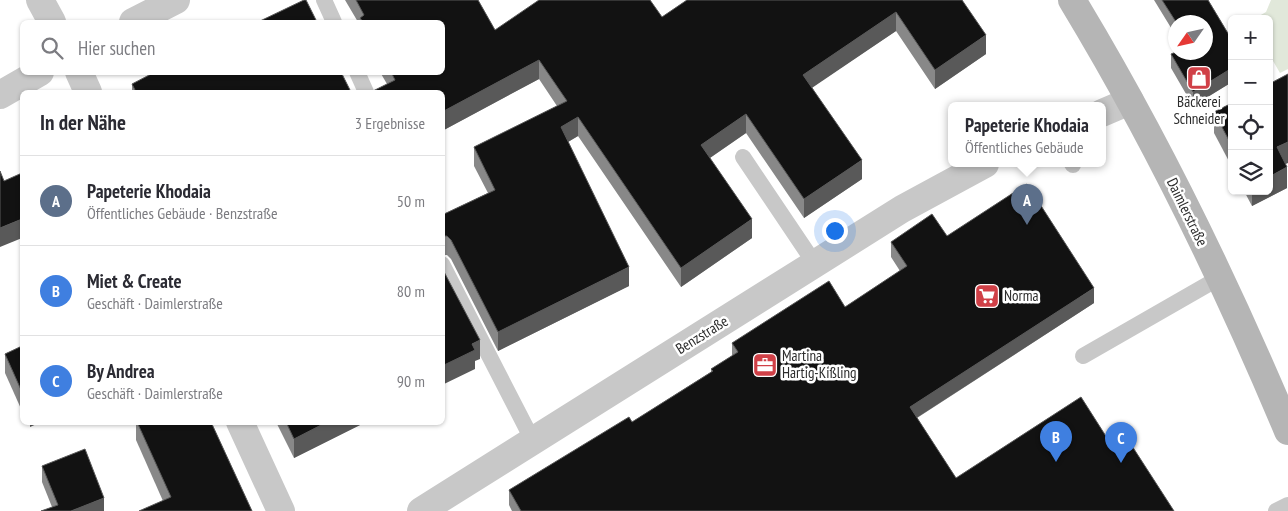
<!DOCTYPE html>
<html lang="de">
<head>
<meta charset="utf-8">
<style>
  :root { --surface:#fff; --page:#f2f2f3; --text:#2b2b33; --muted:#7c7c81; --line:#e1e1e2; --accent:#111827 }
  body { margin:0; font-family:"PT Sans Narrow",sans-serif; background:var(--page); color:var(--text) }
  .controls { position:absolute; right:15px; top:15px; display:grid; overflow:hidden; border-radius:8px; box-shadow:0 1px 4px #0004 }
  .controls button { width:45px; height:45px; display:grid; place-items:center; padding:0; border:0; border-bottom:1px solid var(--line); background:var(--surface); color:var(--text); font:25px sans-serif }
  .compass { position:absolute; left:1168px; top:15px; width:45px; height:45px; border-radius:50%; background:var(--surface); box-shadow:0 1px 4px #0004; rotate:236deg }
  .you { position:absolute; left:834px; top:230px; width:18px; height:18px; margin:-12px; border:4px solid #fff; border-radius:50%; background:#1a73e8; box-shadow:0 0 0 8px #1a73e833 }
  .badge { display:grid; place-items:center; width:32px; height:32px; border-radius:50%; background:var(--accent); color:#fff; font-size:16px; font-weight:700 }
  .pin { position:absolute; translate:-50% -41px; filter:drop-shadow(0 1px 2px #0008) }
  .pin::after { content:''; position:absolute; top:26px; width:18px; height:15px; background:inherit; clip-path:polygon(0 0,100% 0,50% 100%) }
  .popup { position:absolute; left:948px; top:102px; width:158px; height:65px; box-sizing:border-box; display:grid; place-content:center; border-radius:8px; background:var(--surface); filter:drop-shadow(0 1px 4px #0005); font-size:16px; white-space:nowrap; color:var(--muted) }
  .popup b { font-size:19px; color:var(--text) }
  .popup::after { content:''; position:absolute; left:50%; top:100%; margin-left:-10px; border:10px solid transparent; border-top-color:var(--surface) }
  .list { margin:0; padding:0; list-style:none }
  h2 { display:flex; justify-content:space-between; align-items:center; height:65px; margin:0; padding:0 20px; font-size:21px }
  h2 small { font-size:16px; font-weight:400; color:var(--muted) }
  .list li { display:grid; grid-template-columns:32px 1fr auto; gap:15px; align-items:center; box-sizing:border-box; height:90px; padding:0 20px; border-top:1px solid var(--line) }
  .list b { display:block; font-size:19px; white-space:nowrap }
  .list p { margin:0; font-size:16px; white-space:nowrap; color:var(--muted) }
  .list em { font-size:16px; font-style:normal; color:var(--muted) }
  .icon { flex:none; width:28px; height:28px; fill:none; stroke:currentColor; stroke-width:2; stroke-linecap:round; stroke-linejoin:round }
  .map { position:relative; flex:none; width:1288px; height:511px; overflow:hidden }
  .search { position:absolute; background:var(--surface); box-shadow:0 1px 4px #0004; left:20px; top:20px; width:425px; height:55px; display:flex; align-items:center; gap:12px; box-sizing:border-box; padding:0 18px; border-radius:8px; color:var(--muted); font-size:19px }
  .panel { position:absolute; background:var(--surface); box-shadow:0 1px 4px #0004; left:20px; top:90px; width:425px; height:335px; border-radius:8px }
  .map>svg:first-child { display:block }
  .green { fill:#e1e8da }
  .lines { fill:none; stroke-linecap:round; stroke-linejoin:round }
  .lane { stroke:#c8c8c8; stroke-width:16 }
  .street { stroke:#c8c8c8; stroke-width:28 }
  .secondary { stroke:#b5b5b5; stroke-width:28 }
  .wall { fill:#888 }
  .shaded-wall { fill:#595959 }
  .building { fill:#121212; stroke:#595959 }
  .labels { text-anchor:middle; stroke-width:5; stroke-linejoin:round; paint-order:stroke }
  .poi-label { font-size:15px; fill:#2b2b2b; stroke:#fff; text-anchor:start }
  .street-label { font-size:15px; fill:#2b2b2b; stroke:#fff }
</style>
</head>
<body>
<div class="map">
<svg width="1288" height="511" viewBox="0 0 1288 511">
  <rect width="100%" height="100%" fill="#fff"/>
  <path class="green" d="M1271,0H1288V69L1280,73L1269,54V19H1254L1266,12Z"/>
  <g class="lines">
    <g class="lane">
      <path d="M324,0L334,22"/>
      <path d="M357,72L366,92"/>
      <path d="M743,157L815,264"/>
      <path d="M1072,164L1073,165"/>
      <path d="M442,264L533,441"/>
      <path d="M1083,356L1219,278"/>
      <path d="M1276,511L1288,505"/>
    </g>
    <g class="street">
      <path d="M40,0L52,22"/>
      <path d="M133,22L176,0"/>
      <path d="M79,72L88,92"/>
      <path d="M0,95L40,72"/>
      <path d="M1102,113L1130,101"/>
      <path d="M240,422L281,511"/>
      <path d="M421,511L902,209L985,164"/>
    </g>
    <path class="secondary" d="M1072,0C1155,137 1226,283 1288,431"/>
  </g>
  <g class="wall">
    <path d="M345,0H478L495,30L662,17L686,1V0H962L986,54L935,89L896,31L812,87L862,179L804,218L746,133L710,158L752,238L681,287L578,136L568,142L629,286L498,351L451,259L447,255H442V215L488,193L474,166V147L557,106L539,79L442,131V92L387,84L380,72H442V22H358Z"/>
    <path d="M1154,0H1208L1232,40V82L1193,106L1171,68V54L1206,52L1176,22V36Z"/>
    <path d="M132,84L351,92H132Z"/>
    <path d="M1232,103V167L1214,133V112Z"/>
    <path d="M1286,164L1287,188L1252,206L1244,191H1269Z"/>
    <path d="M947,236L1094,303L917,418L956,478L1109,441L1174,511H512L509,505V490L632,422L711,372V369L732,356V343L845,307L900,271L891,257V242Z"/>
    <path d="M22,346V411L5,373V354Z"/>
    <path d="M136,422H211L252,511L163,501L136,440Z"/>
    <path d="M276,422H366L294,458Z"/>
    <path d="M42,466L104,511L52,507L42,482Z"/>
  </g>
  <g class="shaded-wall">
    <path d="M896,12V31L803,94V75Z"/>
    <path d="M986,35V54L935,89V70Z"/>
    <path d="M539,60V79L442,131V112Z"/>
    <path d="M1232,68V82L1193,106V92Z"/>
    <path d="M746,114V133L701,164V145Z"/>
    <path d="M578,117V136L561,146V127Z"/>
    <path d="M1288,142V163L1277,168V147Z"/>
    <path d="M862,160V179L804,218V199Z"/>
    <path d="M1287,167V188L1252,206V191H1269V177Z"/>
    <path d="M22,219V238L0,247V228Z"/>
    <path d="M752,219V238L681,287V268Z"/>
    <path d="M629,267V286L498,351V332Z"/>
    <path d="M1094,288V303L910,422V407Z"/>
    <path d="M480,340V359L475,361V369L442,385V366L472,344Z"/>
    <path d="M30,422H41L30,427Z"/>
    <path d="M327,422H366L294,458V439Z"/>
    <path d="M104,498V511H71Z"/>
  </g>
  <g class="building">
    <path d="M304,0H306L317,22H258Z"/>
    <path d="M356,0H478L495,30L539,0H650L662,17L687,0H962L986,35L935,70L896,12L803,75L862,160L804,199L746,114L701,145L752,219L681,268L578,117L561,127L629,267L498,332L451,240L447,236H442V215L495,190L474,147L567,101L539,60L442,112V92H371L395,80L391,72H442V22H363L360,18L364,15Z"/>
    <path d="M1162,0H1208L1232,40V68L1193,92L1171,54L1176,52H1206V22H1176Z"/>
    <path d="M155,72H341L351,92H136L132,84Z"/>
    <path d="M1288,74V142L1277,147L1287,167L1269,177V84Z"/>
    <path d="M1232,103V146L1214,112Z"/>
    <path d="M0,171L4,181L22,173V219L0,228Z"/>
    <path d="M1027,184L1094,288L910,407L956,478L1081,397L1109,441L1123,432L1174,511H521L509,490L629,417L632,422L713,371L711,369L738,352L732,343L829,281L845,307L907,266L891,242L932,214L947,236Z"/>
    <path d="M442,268L480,340L472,344L475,350L442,366Z"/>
    <path d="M22,346V392L5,354Z"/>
    <path d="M137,422H211L252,511H139L171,497Z"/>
    <path d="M286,422H327L294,439Z"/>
    <path d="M85,449L104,498L71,511H41L58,505L42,466Z"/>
  </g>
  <defs>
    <symbol id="shop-square" viewBox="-11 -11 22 22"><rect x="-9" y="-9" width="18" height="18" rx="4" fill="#d04047" stroke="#fff"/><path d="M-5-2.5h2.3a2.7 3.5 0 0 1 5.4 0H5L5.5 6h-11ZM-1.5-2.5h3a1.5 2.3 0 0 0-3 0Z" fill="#fff"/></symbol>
    <symbol id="supermarket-square" viewBox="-11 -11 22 22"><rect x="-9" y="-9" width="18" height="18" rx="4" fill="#d04047" stroke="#fff"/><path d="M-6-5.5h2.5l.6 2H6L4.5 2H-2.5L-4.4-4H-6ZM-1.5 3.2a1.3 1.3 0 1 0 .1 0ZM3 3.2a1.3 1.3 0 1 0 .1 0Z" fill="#fff"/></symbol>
    <symbol id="office-square" viewBox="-11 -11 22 22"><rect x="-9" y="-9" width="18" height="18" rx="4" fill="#d04047" stroke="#fff"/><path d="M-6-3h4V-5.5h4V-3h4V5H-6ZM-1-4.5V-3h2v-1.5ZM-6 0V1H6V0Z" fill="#fff"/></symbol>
  </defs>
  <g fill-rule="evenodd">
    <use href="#shop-square" x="1185" y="64" width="28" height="28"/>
    <use href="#supermarket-square" x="973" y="282" width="28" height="28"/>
    <use href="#office-square" x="751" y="351" width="28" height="28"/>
  </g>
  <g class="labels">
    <g class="poi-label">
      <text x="1199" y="107" text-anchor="middle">Bäckerei<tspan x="1199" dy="17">Schneider</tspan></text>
      <text x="1004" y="301">Norma</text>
      <text x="782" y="361">Martina<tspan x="782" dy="17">Hartig-Kißling</tspan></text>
    </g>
    <g class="street-label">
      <text transform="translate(1187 212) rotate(64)" y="5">Daimlerstraße</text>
      <text transform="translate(702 335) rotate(-32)" y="5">Benzstraße</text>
    </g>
  </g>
</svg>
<div class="controls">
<button>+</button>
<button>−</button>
<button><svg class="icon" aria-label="locate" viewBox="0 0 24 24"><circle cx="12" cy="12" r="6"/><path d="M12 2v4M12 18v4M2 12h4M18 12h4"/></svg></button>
<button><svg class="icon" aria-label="layers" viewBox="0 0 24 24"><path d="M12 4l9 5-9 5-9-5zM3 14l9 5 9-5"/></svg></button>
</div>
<svg class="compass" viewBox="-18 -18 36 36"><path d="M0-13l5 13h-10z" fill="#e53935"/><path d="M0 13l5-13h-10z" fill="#7c7c81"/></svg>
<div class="you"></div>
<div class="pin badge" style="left:1027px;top:225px;background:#5c6f8a">A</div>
<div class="popup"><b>Papeterie Khodaia</b>Öffentliches Gebäude</div>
<div class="pin badge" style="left:1056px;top:462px;background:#3f7fe0">B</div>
<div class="pin badge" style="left:1121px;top:463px;background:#3f7fe0">C</div>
<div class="search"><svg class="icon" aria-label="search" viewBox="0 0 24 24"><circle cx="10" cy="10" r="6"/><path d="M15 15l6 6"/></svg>Hier suchen</div>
<section class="panel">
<h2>In der Nähe<small>3 Ergebnisse</small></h2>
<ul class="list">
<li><span class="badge" style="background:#5c6f8a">A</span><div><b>Papeterie Khodaia</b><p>Öffentliches Gebäude · Benzstraße</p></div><em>50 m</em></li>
<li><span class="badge" style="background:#3f7fe0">B</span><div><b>Miet &amp; Create</b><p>Geschäft · Daimlerstraße</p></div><em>80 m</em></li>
<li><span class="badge" style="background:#3f7fe0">C</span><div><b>By Andrea</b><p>Geschäft · Daimlerstraße</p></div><em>90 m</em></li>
</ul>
</section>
</div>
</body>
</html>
